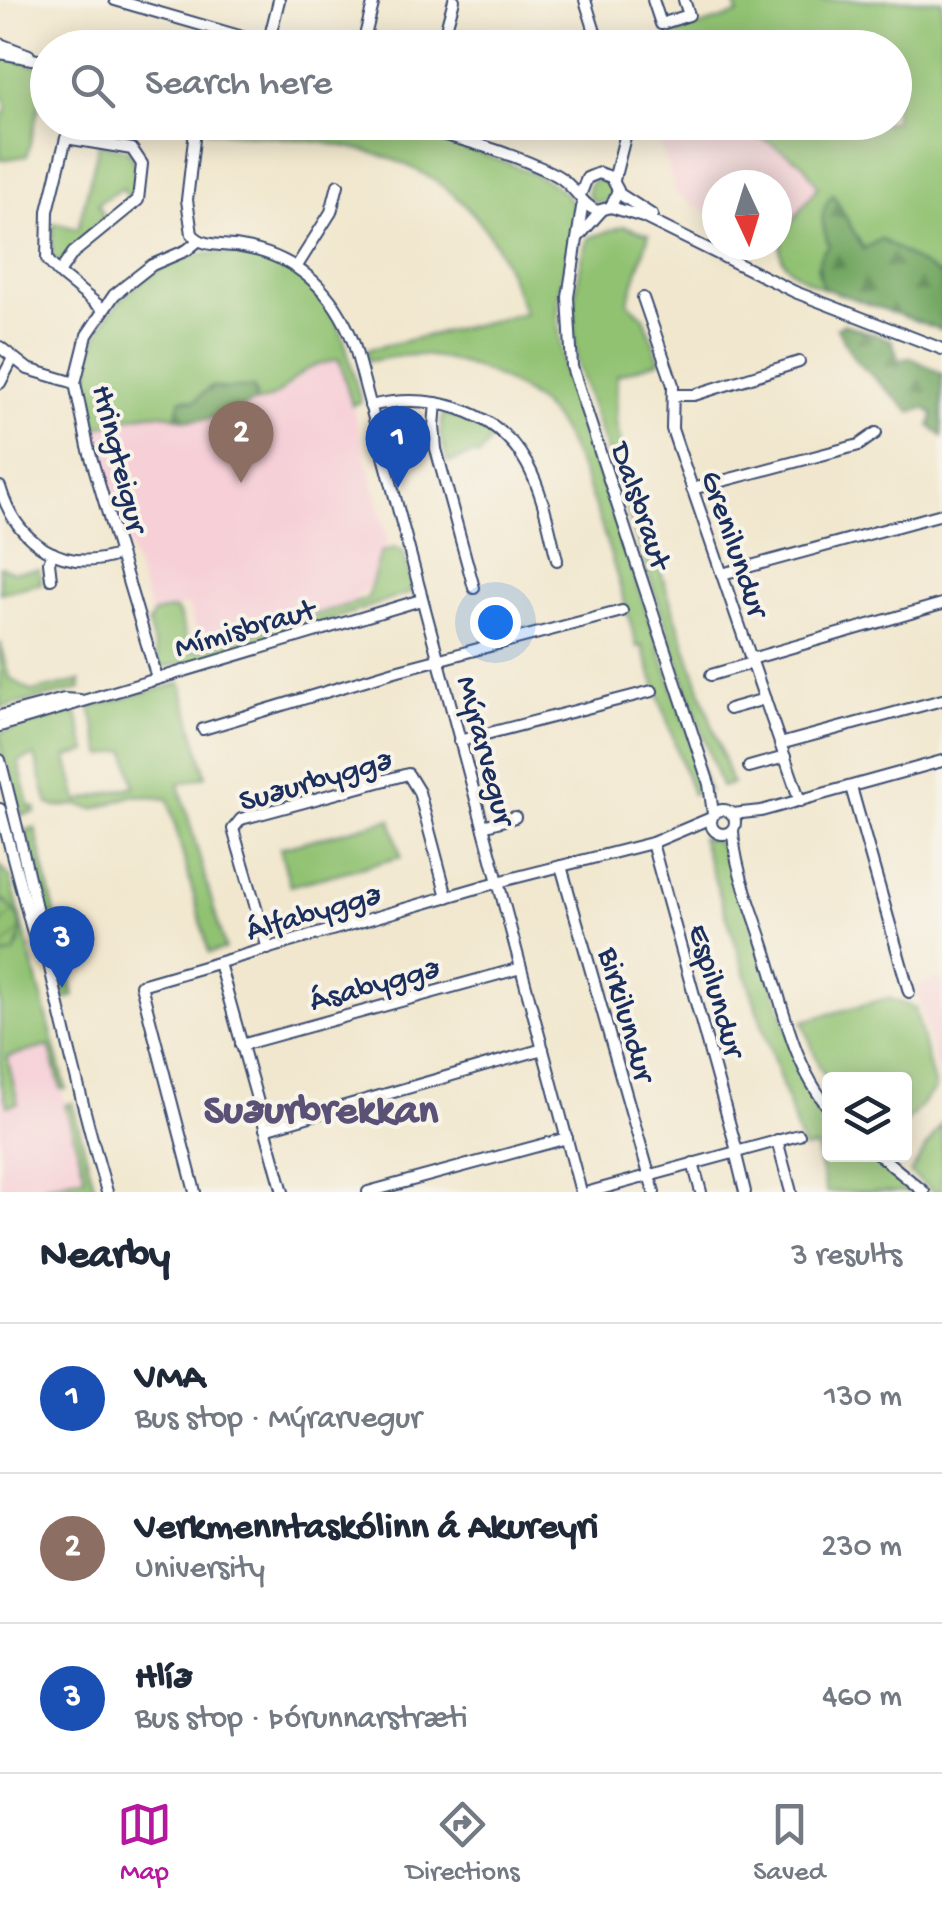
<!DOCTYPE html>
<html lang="en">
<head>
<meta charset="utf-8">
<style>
  :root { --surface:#fff; --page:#f2f2f3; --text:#1f2937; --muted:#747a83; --line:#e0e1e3; --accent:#b5179e }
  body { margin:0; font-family:"Gochi Hand",sans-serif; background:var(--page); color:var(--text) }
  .controls { position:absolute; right:30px; bottom:30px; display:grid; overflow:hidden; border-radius:10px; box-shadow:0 5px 25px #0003 }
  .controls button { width:90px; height:90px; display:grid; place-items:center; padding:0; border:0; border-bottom:2px solid var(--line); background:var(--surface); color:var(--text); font:50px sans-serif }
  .compass { position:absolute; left:702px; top:170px; width:90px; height:90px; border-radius:50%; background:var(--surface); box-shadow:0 5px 25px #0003; rotate:176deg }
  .you { position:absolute; left:495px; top:622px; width:35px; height:35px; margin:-25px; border:8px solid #fff; border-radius:50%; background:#1a73e8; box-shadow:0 0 0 15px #1a73e833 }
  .badge { display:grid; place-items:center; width:65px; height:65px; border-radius:50%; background:var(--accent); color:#fff; font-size:32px; font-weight:700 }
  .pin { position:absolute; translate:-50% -82px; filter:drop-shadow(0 2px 5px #0008) }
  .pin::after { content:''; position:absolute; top:52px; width:35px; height:30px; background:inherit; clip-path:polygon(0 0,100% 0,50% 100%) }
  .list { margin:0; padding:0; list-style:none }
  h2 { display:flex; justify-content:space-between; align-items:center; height:130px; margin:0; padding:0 40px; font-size:42px }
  h2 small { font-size:32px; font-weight:400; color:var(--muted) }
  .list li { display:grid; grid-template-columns:65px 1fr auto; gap:30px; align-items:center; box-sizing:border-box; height:150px; padding:0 40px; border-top:2px solid var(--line) }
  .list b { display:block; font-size:38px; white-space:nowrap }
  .list p { margin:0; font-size:32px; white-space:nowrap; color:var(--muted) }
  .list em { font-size:32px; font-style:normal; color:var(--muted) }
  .icon { flex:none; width:55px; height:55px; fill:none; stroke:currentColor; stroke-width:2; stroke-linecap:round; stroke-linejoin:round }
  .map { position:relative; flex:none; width:942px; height:1192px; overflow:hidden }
  .search { position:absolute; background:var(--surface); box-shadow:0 5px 25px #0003; left:30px; right:30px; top:30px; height:110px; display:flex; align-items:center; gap:25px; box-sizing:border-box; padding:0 35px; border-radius:55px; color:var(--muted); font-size:38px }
  .sheet { height:580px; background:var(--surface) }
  nav { display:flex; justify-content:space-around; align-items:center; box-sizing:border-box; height:140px; border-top:2px solid var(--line); background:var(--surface); font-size:28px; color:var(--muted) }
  nav a { display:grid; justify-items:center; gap:5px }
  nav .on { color:var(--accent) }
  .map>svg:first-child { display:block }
  .built { fill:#f6cfd7 }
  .grass { fill:#91c272; stroke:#567868; stroke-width:2.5 }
  .forest { fill:url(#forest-firs); stroke:#486c61; stroke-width:2.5 }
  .garden { fill:url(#garden-furrows); stroke:#567868; stroke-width:2.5 }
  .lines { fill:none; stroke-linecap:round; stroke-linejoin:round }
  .minor-casing { stroke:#3b4b6f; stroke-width:14 }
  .minor { stroke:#fff; stroke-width:10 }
  .labels { text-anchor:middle; stroke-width:8; stroke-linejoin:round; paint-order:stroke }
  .street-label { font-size:32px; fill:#1b2f5e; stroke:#f7f3e8 }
  .district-label { font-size:42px; font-weight:bold; fill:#5a5177; stroke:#f7f3e8 }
</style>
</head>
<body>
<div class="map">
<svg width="942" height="1192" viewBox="0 0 942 1192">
  <defs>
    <pattern id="forest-firs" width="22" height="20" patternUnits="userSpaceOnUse" patternTransform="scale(2.5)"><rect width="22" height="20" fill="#74a864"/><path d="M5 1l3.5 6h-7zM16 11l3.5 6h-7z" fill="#5e8956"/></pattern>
    <pattern id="garden-furrows" width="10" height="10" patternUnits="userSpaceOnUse" patternTransform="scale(2.5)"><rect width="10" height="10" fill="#91c272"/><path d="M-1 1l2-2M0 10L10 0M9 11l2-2" fill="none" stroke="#769e61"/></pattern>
  </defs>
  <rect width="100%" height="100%" fill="#f7f3e8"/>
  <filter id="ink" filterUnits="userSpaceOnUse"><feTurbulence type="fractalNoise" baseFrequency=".01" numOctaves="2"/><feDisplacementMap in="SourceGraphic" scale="20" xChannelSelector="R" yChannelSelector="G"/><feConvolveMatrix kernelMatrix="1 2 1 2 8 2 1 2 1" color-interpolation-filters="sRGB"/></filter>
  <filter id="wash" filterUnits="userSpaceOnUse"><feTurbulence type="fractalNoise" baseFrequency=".0048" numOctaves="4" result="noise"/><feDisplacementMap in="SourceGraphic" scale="40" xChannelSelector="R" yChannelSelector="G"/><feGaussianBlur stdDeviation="2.25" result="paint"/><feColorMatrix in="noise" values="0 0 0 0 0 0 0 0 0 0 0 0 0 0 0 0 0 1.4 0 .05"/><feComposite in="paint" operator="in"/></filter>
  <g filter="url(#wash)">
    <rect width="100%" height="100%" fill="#f1e7ce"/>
    <g class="built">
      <path d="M653,123H739L804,164L818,186L774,250L765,245H777V185H717V218L677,195Z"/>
      <path d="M340,359L388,540L379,573L371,585L340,610L202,650L188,605L151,614L92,429L137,415L165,414L179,419L269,401L284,392L309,368Z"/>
      <path d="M942,979V1092L916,986Z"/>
      <path d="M49,1046L85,1176L44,1186L45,1192H0V1059Z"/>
    </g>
    <g class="grass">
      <path d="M734,0H942V277L881,239L864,249L833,195C818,212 822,226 829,246L817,267L823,288C751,257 785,234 818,186L803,164L739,123L894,122V48L671,47L667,36L738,14Z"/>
      <path d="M0,56L47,68V90L43,89L27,156L0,160V124L7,108L0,89Z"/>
      <path d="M202,122L367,123L381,125C418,136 569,170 574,209C577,233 564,261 560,285C555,315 561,348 565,377L709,791L692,794L642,646L637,647C621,590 585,451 547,411C519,382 470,362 430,356C410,353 389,358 369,361L366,350L525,313C515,290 507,264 494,242C431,139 319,142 212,131L202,127Z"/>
      <path d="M99,143L128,150C138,167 140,184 130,202L123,188L98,203L105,219C89,231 72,256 54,263L51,243L54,223L78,229Z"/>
      <circle cx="600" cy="191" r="12"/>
      <path d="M624,226L649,234L628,302L644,317L660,361L617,375L616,422L626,469L732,784L721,787L578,367C571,321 574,282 588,238Z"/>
      <path d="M200,254C254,250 312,268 337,321C348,346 353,376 361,402L352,405L339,359C329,362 317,364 308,369C285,382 284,398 254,403L256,393C240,387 227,391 211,386L195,401L185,398L176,417C151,408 122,420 97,428C93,407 88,386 90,365C95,309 148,267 200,254Z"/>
      <path d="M443,414L465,419L493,437L479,456L473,454L448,463L440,435Z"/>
      <path d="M395,548L403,551L413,585L410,593L239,651L185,664L160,667L148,624L154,613L174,609L179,614L189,648L193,651L367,599L381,552Z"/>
      <path d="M0,566L13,572L39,569L42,583L0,593Z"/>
      <path d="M0,642L9,677L32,692L80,681L81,689L0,708Z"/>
      <path d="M181,683L206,776L179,784L225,949L209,953L168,799L134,795L95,809L77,805L57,807L48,804L35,756L18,761L30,808L35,807L36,812L22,815L9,769L3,761L0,734L4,731L76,711L87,752L67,757L78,801L135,786L126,750L103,756L90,707Z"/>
      <path d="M391,819L401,857L290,886L280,848Z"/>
      <path d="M35,828L74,996L65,999L26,830Z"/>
      <path d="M701,838L715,840L730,856L804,1076L814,1097L829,1116L830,1154L871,1155L915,1192H826L816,1147L803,1149Z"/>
      <path d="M0,865L10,877L66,1089H61L49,1046L7,1057L18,1103L7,1106L0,1080V956L14,953L20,941L7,902L0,899Z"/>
      <path d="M888,998L915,1008L935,1089L905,1124L904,1080L829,1082L819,1066L803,1021Z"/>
      <path d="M72,1103L96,1192H45L44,1186L85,1176L65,1105Z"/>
      <path d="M942,1123V1192H933L910,1173Z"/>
    </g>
    <g class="forest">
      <path d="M833,194L863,249L881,239L942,277V330L823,288C819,272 814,256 829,246C822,226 818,212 833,194Z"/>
      <path d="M843,324L892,340L899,361L910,357L942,374V436L930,426L934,414L925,408L911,412L855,360L837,328Z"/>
      <path d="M211,386L221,389L253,387L256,400C236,413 200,426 176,417L181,399L195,401Z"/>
    </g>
    <path class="garden" d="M0,899C22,911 27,931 14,953L0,956Z"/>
  </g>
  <g filter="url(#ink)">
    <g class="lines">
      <defs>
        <g id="minor">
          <path d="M115,0L281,48"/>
          <path d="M585,0L600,48"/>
          <path d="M653,0L661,24L689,15L684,0"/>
          <path d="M447,25L454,0"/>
          <path d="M0,44L29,55"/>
          <path d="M268,44L279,0"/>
          <path d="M362,48L374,0"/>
          <path d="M0,53L48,62"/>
          <path d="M196,122L187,200L192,234C203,247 219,244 235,246C295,254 333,289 354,344L581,1192"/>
          <path d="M396,122C450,136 507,150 556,175C575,185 580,204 597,211L611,207L618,190L611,177L599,173L587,178L581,193"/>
          <path d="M566,122H579"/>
          <path d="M614,180L626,133L624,122"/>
          <path d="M618,193L652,215"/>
          <path d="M583,201L568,297L572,367L709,784L713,814"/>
          <path d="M611,207L643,217L795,292L942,349"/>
          <path d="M579,236L602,210"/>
          <path d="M297,266L331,212L338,185"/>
          <path d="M59,273L73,253L138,200L142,164L132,149L66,138L48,211L47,259C52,266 57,271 62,276L103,309"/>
          <path d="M643,298L673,385L672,429L677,444L800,801"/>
          <path d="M0,347L28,369L75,383"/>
          <path d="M0,383L12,360"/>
          <path d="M673,395H694L799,362"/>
          <path d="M436,403L434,426L436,449L474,588"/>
          <path d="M370,406C429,392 496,408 527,464C543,493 549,528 557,560"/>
          <path d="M0,487C16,542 63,575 120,554"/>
          <path d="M692,489L859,445L876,433"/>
          <path d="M722,574L942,514"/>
          <path d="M51,579L49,562L53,553"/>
          <path d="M751,659L942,604"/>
          <path d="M711,675L752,663"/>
          <path d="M157,678L88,447L75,383L87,335L114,295L152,265L187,250L198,241"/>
          <path d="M729,709L765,699"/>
          <path d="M0,716L64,699L80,700"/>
          <path d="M0,726L421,600"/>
          <path d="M203,729L395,671L622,611"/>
          <path d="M459,741L652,691"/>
          <path d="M780,744L942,700"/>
          <path d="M0,760C38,904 65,1049 107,1192"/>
          <path d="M749,767L785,757"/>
          <path d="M851,787L909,992"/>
          <path d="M0,809L33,933L43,957"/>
          <circle cx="723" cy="822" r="12"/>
          <path d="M732,814L761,811L942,761"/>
          <path d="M483,826L515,817"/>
          <path d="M733,830C734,868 752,907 763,943C781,997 792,1066 830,1109"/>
          <path d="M652,843L737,1151"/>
          <path d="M561,866L654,1192"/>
          <path d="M268,949L233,829L241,819L408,774L419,792L447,897"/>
          <path d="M219,963L283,1192"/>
          <path d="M241,1045L521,968"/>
          <path d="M265,1129L543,1049"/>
          <path d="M777,1140L791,1192"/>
          <path d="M735,1151L745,1192"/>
          <path d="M878,1154L924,1192"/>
          <path d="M693,1163L701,1192"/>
          <path d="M195,1192L141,985L498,882L652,843L711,818"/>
          <path d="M368,1192L567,1138"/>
          <path d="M589,1192L799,1135"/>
        </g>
      </defs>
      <use href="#minor" class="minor-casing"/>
      <use href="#minor" class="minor"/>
    </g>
  </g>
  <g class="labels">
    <g class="street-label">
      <text transform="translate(122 458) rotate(76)" y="11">Hringteigur</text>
      <text transform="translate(643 505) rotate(71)" y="11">Dalsbraut</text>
      <text transform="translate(737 543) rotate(71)" y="11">Grenilundur</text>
      <text transform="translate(244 626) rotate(-16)" y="11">Mímisbraut</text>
      <text transform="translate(488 750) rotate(75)" y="11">Mýrarvegur</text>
      <text transform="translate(315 778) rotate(-16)" y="11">Suðurbyggð</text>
      <text transform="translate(313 910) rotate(-16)" y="11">Álfabyggð</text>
      <text transform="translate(374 982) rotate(-15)" y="11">Ásabyggð</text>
      <text transform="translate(719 990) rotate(74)" y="11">Espilundur</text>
      <text transform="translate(629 1014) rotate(74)" y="11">Birkilundur</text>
    </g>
    <g class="district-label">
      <text x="321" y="1121">Suðurbrekkan</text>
    </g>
  </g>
</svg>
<div class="controls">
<button><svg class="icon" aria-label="layers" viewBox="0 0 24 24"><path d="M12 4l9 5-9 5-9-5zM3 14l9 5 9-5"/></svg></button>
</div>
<svg class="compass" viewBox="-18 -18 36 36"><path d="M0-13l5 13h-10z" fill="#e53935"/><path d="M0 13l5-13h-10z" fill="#747a83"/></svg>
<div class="you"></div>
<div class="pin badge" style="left:398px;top:488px;background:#1a4fb4">1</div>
<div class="pin badge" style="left:241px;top:483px;background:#8d6e63">2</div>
<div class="pin badge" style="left:62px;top:988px;background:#1a4fb4">3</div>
<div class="search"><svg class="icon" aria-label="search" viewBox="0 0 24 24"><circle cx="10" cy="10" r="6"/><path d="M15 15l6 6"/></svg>Search here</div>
</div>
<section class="sheet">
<h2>Nearby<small>3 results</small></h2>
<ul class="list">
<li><span class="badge" style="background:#1a4fb4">1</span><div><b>VMA</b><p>Bus stop · Mýrarvegur</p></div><em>130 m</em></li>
<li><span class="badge" style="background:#8d6e63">2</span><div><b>Verkmenntaskólinn á Akureyri</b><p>University</p></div><em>230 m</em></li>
<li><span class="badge" style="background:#1a4fb4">3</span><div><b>Hlíð</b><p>Bus stop · Þórunnarstræti</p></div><em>460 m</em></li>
</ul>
</section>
<nav>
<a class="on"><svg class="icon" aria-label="map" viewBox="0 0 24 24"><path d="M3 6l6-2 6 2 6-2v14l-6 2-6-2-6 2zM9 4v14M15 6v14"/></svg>Map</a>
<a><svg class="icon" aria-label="directions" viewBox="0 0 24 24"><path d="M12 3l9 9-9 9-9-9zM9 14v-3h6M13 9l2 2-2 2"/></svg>Directions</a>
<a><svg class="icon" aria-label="saved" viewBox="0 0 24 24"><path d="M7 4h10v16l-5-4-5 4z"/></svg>Saved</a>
</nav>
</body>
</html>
